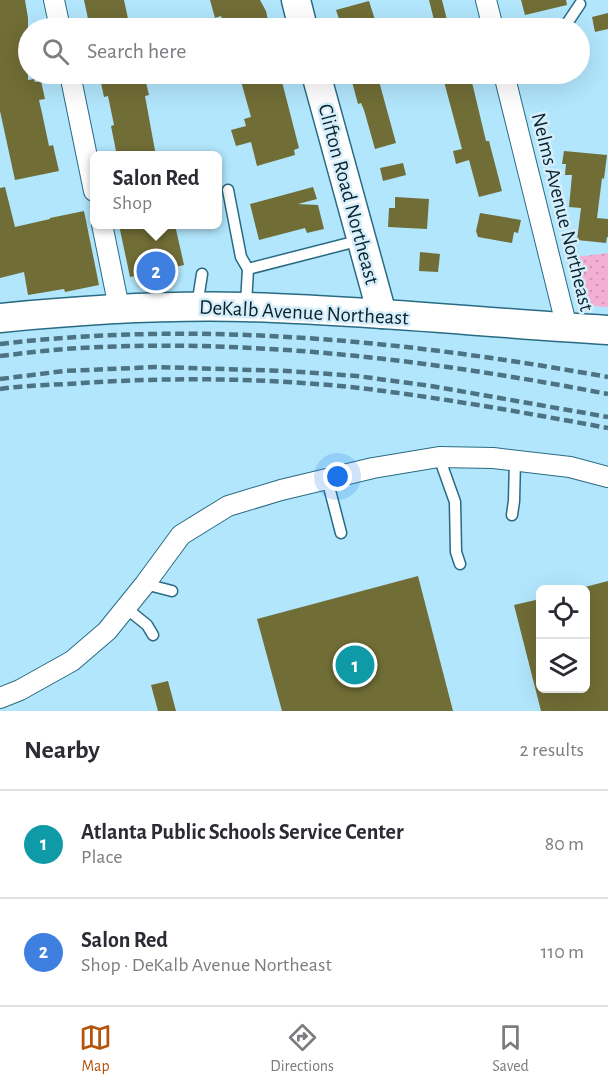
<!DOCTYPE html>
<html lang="en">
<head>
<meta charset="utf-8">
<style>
  :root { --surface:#fff; --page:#f2f2f3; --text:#2b2b33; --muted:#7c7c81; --line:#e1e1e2; --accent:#b45309 }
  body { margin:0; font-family:"Alegreya Sans",sans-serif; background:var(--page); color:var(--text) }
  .controls { position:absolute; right:18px; bottom:18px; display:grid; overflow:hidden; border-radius:9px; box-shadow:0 6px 24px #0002 }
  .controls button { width:54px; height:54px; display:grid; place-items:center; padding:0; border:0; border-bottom:2px solid var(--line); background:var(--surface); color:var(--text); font:30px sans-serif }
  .you { position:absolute; left:338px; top:477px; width:21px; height:21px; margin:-15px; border:4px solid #fff; border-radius:50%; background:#1a73e8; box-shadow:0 0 0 9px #1a73e833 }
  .badge { display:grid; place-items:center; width:39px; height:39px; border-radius:50%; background:var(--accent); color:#fff; font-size:20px; font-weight:700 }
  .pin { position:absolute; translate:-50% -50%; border:3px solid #fff; box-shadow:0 2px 6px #0006 }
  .popup { position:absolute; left:90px; top:151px; width:132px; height:78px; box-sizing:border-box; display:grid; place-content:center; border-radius:9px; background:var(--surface); filter:drop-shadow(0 2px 4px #0005); font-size:20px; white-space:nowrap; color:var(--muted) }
  .popup b { font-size:22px; color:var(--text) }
  .popup::after { content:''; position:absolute; left:50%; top:100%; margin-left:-12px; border:12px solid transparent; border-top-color:var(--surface) }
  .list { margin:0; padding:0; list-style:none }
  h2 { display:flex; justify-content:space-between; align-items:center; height:78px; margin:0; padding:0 24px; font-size:26px }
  h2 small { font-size:20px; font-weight:400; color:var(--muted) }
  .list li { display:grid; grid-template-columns:39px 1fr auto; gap:18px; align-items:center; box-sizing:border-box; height:108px; padding:0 24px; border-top:2px solid var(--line) }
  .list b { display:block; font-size:22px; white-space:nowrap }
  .list p { margin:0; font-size:20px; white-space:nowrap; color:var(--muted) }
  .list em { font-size:20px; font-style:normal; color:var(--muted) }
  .icon { flex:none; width:33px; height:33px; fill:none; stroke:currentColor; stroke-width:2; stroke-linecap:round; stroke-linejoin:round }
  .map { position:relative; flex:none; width:608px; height:711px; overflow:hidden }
  .search { position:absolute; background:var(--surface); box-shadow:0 6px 24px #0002; left:18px; right:18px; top:18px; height:66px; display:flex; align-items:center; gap:15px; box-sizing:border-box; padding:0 21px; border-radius:33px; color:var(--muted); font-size:22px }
  .sheet { height:294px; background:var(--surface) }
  nav { display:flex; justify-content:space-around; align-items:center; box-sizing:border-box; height:84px; border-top:2px solid var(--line); background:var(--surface); font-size:16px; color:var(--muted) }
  nav a { display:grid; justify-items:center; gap:3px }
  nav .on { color:var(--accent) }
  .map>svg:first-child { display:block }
  .park { fill:url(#park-dots) }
  .building { fill:#706d36 }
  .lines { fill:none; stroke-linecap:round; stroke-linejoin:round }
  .lane-casing { stroke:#296b83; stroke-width:13 }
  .street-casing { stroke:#296b83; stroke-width:22 }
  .secondary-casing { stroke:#296b83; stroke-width:31 }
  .lane { stroke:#fff; stroke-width:10 }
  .street { stroke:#fff; stroke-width:20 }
  .secondary { stroke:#fff; stroke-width:28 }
  .rail { stroke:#4d7282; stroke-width:4.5; stroke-dasharray:9 4.5; stroke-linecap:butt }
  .labels { text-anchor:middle; stroke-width:5; stroke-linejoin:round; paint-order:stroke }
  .street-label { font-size:21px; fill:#09242f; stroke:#d5eefa }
</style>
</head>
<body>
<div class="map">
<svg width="608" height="711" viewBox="0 0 608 711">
  <defs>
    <pattern id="park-dots" width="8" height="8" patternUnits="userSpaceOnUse" patternTransform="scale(1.5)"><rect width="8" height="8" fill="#f4b0d4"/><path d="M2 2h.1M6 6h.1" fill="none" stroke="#d097b6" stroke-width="1.8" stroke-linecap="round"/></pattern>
  </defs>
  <rect width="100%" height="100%" fill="#b2e6fc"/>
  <path class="park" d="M608,253V307L578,305L576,257Z"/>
  <g class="building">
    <path d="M0,0H25L28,18V80L34,79L35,82L41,81L45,99L39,100L42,113L49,146L53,145L59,171L15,180L0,111Z"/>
    <path d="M84,0H124L130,28H90Z"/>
    <path d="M210,0H260L266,11L269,25L258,28H225L221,16L215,18Z"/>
    <path d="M429,0H442L449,28H436Z"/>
    <path d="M521,0H566L567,5L525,15Z"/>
    <path d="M369,1L375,20L342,28L336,10Z"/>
    <path d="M608,13V29L595,32L592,17Z"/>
    <path d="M99,74H144L149,95L145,96L156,156H117L111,126L114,125L108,96L104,97Z"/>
    <path d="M239,74H280L299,148L294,150L295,155L257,166L251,142L236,146L231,130L246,126L244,119L251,117Z"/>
    <path d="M350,74H377L396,143L375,149L364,110L361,103L358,104Z"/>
    <path d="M442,74H470L486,141H489L502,191L479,197L469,160L456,164L453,151L462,149Z"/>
    <path d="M564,151L607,155L604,179L602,178L597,218L608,219V237H607L606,243L577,240L581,208L569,207L572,175H565L566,164H562Z"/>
    <path d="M403,163L406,175L383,181L380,168Z"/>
    <path d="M5,187L15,227L50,219V218L84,211L99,285L65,292L64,289L28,295L24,272L0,278V188Z"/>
    <path d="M313,187L317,199L298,204L318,205L324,229L307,233L305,228L259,240L250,204Z"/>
    <path d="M395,197L429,199L427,229L388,227L389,208H395Z"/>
    <path d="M480,213L521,220L518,233L514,232L512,243L478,237L476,231Z"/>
    <path d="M119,225H175L184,265L130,277Z"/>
    <path d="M420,252L440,254L438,272L419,271Z"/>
    <path d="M418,576L453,711H282L257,619Z"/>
    <path d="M608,581V711H541L514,605L540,599V688H585V587Z"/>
    <path d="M168,681L176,711H158L151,685Z"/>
  </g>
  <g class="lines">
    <defs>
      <g id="lane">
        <path d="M564,28L580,4"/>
        <path d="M228,190L241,257L248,269"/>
        <path d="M246,304L248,269L361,240"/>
        <path d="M197,306L202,274"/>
        <path d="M439,457L455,502L456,552L460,564"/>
        <path d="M327,479L341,533"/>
        <path d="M512,515L514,501L515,460"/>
        <path d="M145,584L172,591"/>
        <path d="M126,608L147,625L153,635"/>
      </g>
      <g id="street">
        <path d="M54,0L60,28"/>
        <path d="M486,0L493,28"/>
        <path d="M70,74L94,191"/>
        <path d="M504,74L567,328"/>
        <path d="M102,224L119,308"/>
        <path d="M0,698L20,690L72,661L107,631L145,584L181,535L228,506L281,490L373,468L439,457L493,458L570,467L608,477"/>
      </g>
      <g id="secondary">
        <path d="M296,0L303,28"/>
        <path d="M316,74L382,314"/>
        <path d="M0,318C81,310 163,305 245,307C366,310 487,323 608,330"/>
      </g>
    </defs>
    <use href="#lane" class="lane-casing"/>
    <use href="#street" class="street-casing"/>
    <use href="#secondary" class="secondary-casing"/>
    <use href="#lane" class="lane"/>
    <use href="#street" class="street"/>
    <use href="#secondary" class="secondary"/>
    <g class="rail">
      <path d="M0,344C203,320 408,341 608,377"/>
      <path d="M0,356C33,352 67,348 100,347C271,340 441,362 608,394"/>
      <path d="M0,379L64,371L156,367L287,371L357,376L431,386L608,417"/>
      <path d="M0,389C27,385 55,385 82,383C174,377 268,378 360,388C443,398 526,413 608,428"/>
    </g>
  </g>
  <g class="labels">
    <g class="street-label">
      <text transform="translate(349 194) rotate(75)" y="7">Clifton Road Northeast</text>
      <text transform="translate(563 212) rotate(76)" y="7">Nelms Avenue Northeast</text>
      <text transform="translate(304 312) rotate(3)" y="7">DeKalb Avenue Northeast</text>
    </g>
  </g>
</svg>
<div class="controls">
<button><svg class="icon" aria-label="locate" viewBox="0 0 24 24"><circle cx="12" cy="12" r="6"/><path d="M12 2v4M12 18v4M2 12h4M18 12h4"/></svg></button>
<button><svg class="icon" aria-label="layers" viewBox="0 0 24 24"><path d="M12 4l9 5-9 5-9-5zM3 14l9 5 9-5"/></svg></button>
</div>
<div class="you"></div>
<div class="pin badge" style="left:355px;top:665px;background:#0f9aa8">1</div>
<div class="pin badge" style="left:156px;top:271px;background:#3f7fe0">2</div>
<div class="popup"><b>Salon Red</b>Shop</div>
<div class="search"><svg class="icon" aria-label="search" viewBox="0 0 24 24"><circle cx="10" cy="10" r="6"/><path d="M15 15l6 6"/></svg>Search here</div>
</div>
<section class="sheet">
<h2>Nearby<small>2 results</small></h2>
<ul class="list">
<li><span class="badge" style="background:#0f9aa8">1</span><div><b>Atlanta Public Schools Service Center</b><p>Place</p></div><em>80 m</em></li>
<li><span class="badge" style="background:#3f7fe0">2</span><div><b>Salon Red</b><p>Shop · DeKalb Avenue Northeast</p></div><em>110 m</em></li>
</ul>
</section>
<nav>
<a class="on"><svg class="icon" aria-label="map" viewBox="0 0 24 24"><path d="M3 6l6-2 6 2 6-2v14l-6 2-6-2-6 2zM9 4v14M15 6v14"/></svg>Map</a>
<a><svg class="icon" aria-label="directions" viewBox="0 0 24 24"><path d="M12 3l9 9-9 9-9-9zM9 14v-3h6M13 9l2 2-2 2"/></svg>Directions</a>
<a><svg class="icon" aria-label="saved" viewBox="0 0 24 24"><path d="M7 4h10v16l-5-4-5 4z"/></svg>Saved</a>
</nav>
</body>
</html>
